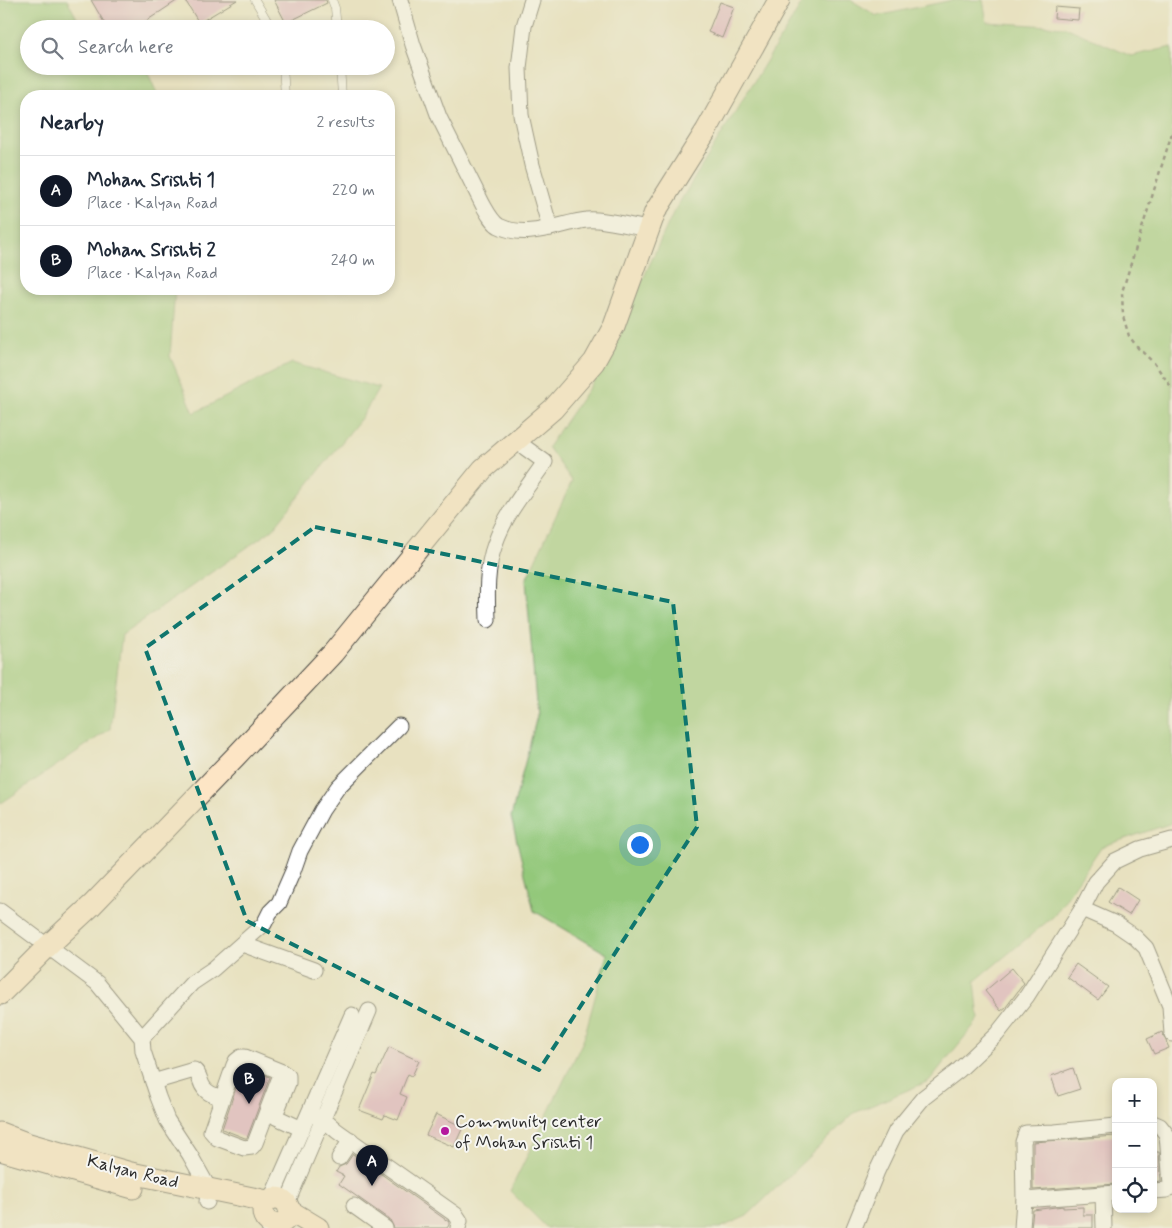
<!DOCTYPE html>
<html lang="en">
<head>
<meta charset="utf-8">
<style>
  :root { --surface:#fff; --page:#f2f2f3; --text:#1f2937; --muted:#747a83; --line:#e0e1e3; --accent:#111827 }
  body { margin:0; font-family:Mynerve,sans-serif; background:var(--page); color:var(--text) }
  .controls { position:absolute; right:15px; bottom:15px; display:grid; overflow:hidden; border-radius:10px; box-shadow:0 2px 8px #0003 }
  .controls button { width:45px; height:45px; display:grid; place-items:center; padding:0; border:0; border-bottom:1px solid var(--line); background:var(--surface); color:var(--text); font:25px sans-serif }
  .you { position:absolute; left:639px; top:844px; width:18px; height:18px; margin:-12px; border:4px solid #fff; border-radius:50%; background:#1a73e8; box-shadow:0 0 0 8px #1a73e833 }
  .badge { display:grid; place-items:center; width:32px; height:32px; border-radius:50%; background:var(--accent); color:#fff; font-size:16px; font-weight:700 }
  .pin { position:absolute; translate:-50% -41px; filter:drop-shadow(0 1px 2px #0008) }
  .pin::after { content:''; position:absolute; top:26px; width:18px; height:15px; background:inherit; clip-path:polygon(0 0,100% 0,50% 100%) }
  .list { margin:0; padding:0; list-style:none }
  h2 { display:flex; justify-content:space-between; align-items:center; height:65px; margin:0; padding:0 20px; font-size:21px }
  h2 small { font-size:16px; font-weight:400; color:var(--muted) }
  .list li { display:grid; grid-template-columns:32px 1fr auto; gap:15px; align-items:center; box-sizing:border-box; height:70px; padding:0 20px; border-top:1px solid var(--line) }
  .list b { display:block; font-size:19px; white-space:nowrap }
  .list p { margin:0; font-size:16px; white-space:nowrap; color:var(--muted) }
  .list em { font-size:16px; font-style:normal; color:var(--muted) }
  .icon { flex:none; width:28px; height:28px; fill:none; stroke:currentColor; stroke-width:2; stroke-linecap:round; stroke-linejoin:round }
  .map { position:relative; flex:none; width:1172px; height:1228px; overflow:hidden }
  .search { position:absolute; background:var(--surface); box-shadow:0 2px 8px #0003; left:20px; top:20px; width:375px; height:55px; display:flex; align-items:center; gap:12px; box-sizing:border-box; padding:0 18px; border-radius:28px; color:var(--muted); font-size:19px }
  .panel { position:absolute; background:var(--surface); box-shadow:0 2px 8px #0003; left:20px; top:90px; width:375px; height:205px; border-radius:20px }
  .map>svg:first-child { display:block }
  .green { fill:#93c87a; stroke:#5f7a52 }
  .building { fill:#daa0c0 }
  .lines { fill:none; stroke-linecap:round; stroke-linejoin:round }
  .lane-casing { stroke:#474641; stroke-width:9 }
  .street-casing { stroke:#474641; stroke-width:17 }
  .secondary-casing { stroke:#474641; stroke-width:23 }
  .path { stroke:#474641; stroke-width:2.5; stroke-dasharray:4 4; stroke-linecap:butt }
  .lane { stroke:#fff; stroke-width:8 }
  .street { stroke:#fff; stroke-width:15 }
  .secondary { stroke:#fde5c5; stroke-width:21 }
  .marked { fill:none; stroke:#0f766e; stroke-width:4; stroke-dasharray:10 6; stroke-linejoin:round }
  .poi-dot { fill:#b5179e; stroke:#f6f6f2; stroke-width:2 }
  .labels { text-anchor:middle; stroke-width:4; stroke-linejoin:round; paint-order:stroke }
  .poi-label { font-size:18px; fill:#2b2b2b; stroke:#f6f6f2; text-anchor:start }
  .street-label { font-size:18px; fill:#2b2b2b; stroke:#f6f6f2 }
</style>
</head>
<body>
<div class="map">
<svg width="1172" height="1228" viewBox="0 0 1172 1228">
  <rect width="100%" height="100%" fill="#f6f6f2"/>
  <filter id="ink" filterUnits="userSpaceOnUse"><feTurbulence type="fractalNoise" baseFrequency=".02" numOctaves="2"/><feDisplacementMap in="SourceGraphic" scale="10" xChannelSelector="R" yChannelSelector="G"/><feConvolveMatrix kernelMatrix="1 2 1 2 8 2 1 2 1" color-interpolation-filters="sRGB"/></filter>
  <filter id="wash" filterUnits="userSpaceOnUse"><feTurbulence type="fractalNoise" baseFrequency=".0096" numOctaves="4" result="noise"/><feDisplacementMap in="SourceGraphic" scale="20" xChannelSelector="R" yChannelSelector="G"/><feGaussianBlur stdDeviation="1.12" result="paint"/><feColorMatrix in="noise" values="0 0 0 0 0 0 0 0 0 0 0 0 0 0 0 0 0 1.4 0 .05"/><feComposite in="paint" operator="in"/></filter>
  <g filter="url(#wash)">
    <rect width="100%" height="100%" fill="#e8e1c0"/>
    <g class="green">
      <path d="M0,0H67L83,29H29V66H145L158,96H26V289H175L170,356L194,413L292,363L379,388L362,417L272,530L122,635L110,729L0,804Z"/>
      <path d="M804,0H851L877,16L952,0H983L987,22L1065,27L1131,56L1172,47V823L1101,847L1054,916L975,981L979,1019L929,1081L854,1113L747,1216L720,1228H547L510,1191L583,1041L607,954L534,911L511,817L537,716L526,580L572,481L548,447L602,369L673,213Z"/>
    </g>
    <g id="blocks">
      <g class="building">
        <path d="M91,0H178L134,29H108Z"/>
        <path d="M185,0H237L199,23Z"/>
        <path d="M274,0H326L327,3L286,23Z"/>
        <path d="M720,2L734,7L722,38L708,32Z"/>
        <path d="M1055,7L1079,9L1078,20L1054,18Z"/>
        <path d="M1118,887L1138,900L1129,915L1108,902Z"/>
        <path d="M1076,964L1108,987L1098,1000L1067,977Z"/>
        <path d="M1012,968L1024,983L1006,1007L1001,1011L985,991Z"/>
        <path d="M1162,1032L1169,1048L1154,1054L1147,1039Z"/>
        <path d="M389,1047L419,1061L412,1076L408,1074L400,1094L407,1097L398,1120L385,1115L383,1119L359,1110L374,1074L376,1075Z"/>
        <path d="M243,1067L270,1077L247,1138H245L222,1129Z"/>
        <path d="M1073,1068L1080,1089L1058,1096L1051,1076Z"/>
        <path d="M436,1114L463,1127L454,1147L426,1135Z"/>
        <path d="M1116,1136V1184L1033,1190V1142Z"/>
        <path d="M1153,1152H1159L1161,1181L1153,1182Z"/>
        <path d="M353,1154L449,1222V1225L447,1228H394L390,1220L339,1184L344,1176L336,1172L339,1167L346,1164Z"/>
        <path d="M1063,1206V1208L1083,1207V1215H1093V1228H1031L1033,1210Z"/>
      </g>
    </g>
  </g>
  <g filter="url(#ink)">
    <use href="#blocks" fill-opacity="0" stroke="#474641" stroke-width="1"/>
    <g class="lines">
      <defs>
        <g id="lane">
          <path d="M255,0L272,29"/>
          <path d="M332,0L335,8L337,29"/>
          <path d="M283,66L285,96"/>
          <path d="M340,66L342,96"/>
        </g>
        <g id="street">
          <path d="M400,0L413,45L439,117L483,205C487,212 492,222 499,226C527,240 560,223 587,220C601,218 634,227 649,229"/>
          <path d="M532,0L524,26L519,68L521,115L532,165L550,228"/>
          <path d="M488,620C487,594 486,568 495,544C505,514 527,488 545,462L516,441"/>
          <path d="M1082,909L1116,924L1135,937L1146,948L1170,1006L1172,1034"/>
          <path d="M0,911L97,983L142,1038L143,1051L158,1097L167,1120L190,1155L209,1189L207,1202"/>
          <path d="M242,944L314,970"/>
          <path d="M142,1038L192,983L213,969L264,924L270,912L279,903L293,871L300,851L322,810L338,787L399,726"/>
          <path d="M282,1072L255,1143L252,1147L244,1148L217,1138L211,1131L234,1065L236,1061L241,1057H245L282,1072L288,1076V1083L275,1115L276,1117L302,1129"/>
          <path d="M153,1082L194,1070C201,1075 199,1082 204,1088C208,1094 216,1096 222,1098"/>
          <path d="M315,1116L323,1119L337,1131L456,1215L460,1221L458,1228"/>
          <path d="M1153,1123L1160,1126L1167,1135L1171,1185L1167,1190L1153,1191"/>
          <path d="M339,1158L351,1140"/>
          <path d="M1103,1194L1104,1228"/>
          <path d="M271,1199L352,1015"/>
          <path d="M1024,1200L1116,1193"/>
          <path d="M287,1203L369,1011"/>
          <path d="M354,1206L385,1228"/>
          <path d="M269,1228L271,1224"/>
          <path d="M854,1228L877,1171L896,1131L923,1098L959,1070L997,1034L1027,996L1082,909L1096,882L1115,861L1140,849L1172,840"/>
          <path d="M1022,1228L1024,1200L1023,1142L1026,1133L1055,1132L1116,1126"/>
        </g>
        <g id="secondary">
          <path d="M0,994L48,946L92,905L235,757L333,653L483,469L553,409L594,362L614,326L655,212L706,131L779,0"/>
          <path d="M0,1133L26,1143L131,1173L267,1201"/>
          <path d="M0,1150L133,1188"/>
          <circle cx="276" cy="1211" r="13"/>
          <path d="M290,1211L318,1228"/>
        </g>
      </defs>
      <use href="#lane" class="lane-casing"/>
      <use href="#street" class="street-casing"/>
      <use href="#secondary" class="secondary-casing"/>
      <path class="path" d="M1172,133L1122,292L1123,316L1129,336L1138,348L1154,363L1172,388"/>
      <use href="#lane" class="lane"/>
      <use href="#street" class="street"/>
      <use href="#secondary" class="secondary"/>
    </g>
  </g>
  <path d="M0 0H1172V1228H0ZM315,527L673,602L697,827L539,1070L247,921L145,648Z" fill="#e8e1c0" fill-opacity=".55" fill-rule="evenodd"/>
  <path class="marked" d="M315,527L673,602L697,827L539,1070L247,921L145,648Z"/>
  <circle class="poi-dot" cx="445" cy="1131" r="5"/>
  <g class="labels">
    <g class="poi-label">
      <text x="455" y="1127">Community center<tspan x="455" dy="21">of Mohan Srishti 1</tspan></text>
    </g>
    <g class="street-label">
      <text transform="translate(133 1171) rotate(14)" y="6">Kalyan Road</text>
    </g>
  </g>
</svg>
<div class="controls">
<button>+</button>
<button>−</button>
<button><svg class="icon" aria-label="locate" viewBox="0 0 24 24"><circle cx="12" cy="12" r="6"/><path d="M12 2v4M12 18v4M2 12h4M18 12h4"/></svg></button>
</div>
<div class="you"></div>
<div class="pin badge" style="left:372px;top:1186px">A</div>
<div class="pin badge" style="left:249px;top:1104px">B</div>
<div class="search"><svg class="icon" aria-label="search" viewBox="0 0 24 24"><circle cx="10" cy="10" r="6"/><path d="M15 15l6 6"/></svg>Search here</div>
<section class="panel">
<h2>Nearby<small>2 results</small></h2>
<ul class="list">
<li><span class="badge">A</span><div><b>Mohan Srishti 1</b><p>Place · Kalyan Road</p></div><em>220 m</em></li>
<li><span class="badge">B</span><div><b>Mohan Srishti 2</b><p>Place · Kalyan Road</p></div><em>240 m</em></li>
</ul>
</section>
</div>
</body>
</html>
